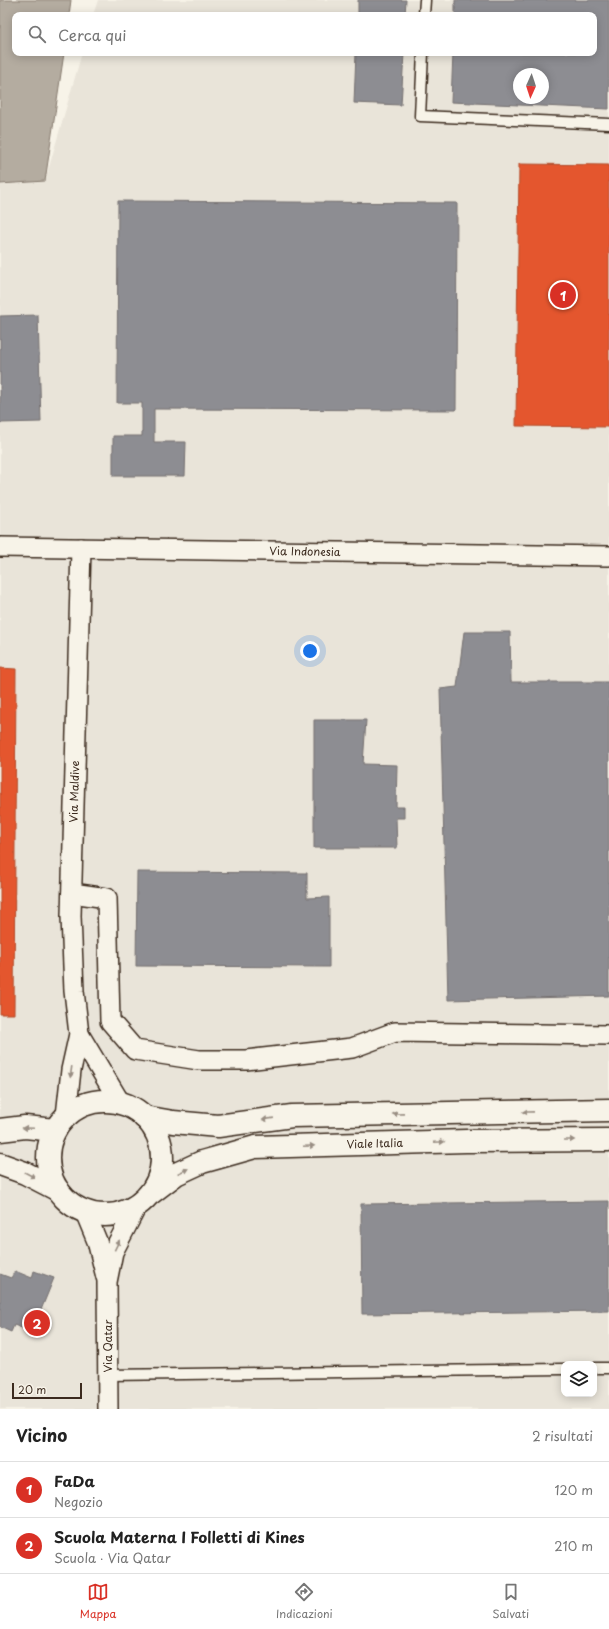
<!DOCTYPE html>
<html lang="it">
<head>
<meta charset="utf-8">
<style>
  :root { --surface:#fff; --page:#f2f2f2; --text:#222; --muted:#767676; --line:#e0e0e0; --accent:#d93025 }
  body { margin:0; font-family:"Playpen Sans",sans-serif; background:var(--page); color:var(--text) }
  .controls { position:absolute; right:12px; bottom:12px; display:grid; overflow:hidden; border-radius:8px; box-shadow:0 2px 10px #0003 }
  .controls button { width:36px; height:36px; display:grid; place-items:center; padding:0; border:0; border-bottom:1px solid var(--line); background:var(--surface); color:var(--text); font:20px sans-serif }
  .compass { position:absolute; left:513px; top:68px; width:36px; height:36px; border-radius:50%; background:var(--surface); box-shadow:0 2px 10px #0003; rotate:183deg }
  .scale { position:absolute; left:12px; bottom:10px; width:70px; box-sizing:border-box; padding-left:4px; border:2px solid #3b2a1e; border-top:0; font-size:11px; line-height:14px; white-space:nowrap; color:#3b2a1e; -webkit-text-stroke:3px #f7f3e8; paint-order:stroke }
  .you { position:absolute; left:310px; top:651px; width:14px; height:14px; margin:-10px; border:3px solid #fff; border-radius:50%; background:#1a73e8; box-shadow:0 0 0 6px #1a73e833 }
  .badge { display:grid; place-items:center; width:26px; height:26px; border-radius:50%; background:var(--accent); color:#fff; font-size:13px; font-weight:700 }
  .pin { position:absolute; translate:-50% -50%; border:2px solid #fff; box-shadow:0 1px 4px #0006 }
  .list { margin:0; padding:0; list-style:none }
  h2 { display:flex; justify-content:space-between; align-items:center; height:52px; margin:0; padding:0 16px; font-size:17px }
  h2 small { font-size:13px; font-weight:400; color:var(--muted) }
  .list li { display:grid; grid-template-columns:26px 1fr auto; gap:12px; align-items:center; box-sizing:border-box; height:56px; padding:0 16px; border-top:1px solid var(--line) }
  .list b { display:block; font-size:15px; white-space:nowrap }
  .list p { margin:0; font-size:13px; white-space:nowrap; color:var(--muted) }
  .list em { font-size:13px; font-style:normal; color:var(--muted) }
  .icon { flex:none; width:22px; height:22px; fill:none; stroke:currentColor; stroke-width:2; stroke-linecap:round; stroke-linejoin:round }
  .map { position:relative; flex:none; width:609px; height:1409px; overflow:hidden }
  .search { position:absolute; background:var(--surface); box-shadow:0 2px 10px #0003; left:12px; right:12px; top:12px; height:44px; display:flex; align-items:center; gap:10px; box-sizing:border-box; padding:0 14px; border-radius:8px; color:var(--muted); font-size:15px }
  .sheet { height:164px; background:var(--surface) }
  nav { display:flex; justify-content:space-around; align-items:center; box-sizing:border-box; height:56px; border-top:1px solid var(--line); background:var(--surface); font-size:11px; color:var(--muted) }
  nav a { display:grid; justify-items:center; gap:2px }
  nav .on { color:var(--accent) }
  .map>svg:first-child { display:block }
  .built { fill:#e9e4d9; fill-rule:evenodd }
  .water { fill:#b4aca0; stroke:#84786c }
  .shops { fill:#e4572e; stroke:#b14a29 }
  .industry { fill:#8d8d92; stroke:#746f6f; fill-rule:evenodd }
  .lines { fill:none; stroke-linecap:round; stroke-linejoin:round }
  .service-casing { stroke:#3b2a1e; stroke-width:13 }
  .minor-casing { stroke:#3b2a1e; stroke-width:22 }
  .secondary-casing { stroke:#3b2a1e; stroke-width:25 }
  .service { stroke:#f7f3e8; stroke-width:10 }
  .minor { stroke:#f7f3e8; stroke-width:19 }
  .secondary { stroke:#f7f3e8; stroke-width:22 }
  .oneway { fill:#998e83 }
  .labels { text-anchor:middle; stroke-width:4; stroke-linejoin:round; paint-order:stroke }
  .street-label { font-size:11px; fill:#3b2a1e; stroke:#f7f3e8 }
</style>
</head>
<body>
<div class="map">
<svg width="609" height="1409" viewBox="0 0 609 1409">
  <rect width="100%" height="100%" fill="#f7f3e8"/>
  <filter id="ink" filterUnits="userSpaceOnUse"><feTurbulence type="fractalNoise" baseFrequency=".025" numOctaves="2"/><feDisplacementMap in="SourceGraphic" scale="8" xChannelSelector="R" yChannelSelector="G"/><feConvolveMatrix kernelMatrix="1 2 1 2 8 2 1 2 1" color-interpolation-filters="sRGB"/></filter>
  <g filter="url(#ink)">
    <path class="built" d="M98,0H609V1409H0V184L45,181L82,53H594V15H93ZM519,74H543V98H519ZM564,1364H594V1394H564Z"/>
    <path class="water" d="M0,0H71L69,15H15V53H64L45,181L0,184Z"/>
    <g class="shops">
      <path d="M519,164L609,165V427L516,426Z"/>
      <path d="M0,668L16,669L14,1014H0Z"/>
    </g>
    <g class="industry">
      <path d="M358,0H406L405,15H358Z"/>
      <path d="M455,0H609V109L451,102L453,53H594V15H455ZM519,74H543V98H519Z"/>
      <path d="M356,53H404L401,105L354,103Z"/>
      <path d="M118,201L457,203L456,410L154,409V442H186L185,476H113V436H142V403H117Z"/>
      <path d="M38,315L41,422L0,423V316Z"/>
      <path d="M464,632H510L511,682H609V996L448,1000L440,689L457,687Z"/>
      <path d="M314,720H366L363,764L397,765L396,807H404V818H396L397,848H314Z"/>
      <path d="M137,872L307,873V898L329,897V967L136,966Z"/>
      <path d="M609,1201V1311L362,1314L361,1204Z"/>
      <path d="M15,1271L32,1278L34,1271L54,1278L32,1332L14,1325L11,1332L0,1327V1274L11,1278Z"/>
    </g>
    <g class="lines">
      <defs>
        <g id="service">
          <path d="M424,15L425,0"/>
          <path d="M423,53L420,116L609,124"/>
          <path d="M594,1368H609"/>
          <path d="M108,1375L564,1369"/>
        </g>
        <g id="minor">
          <path id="s1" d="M0,547L609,556"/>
          <path d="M72,893L107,898L110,1021L135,1050L199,1060H246L352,1048L395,1032L609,1035"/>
          <path d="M79,1034L121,1104"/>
          <path id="s2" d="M66,1116L71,1070L79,1034L74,991L71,916L81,548"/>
          <path d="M85,1212L97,1241L106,1277"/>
          <path d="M108,1409L107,1282L113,1252L138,1204"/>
        </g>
        <g id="secondary">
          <circle cx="105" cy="1158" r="57"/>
          <path d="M144,1117L173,1122L218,1126L292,1116L609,1110"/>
          <path d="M0,1130L25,1127L55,1130"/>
          <path d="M0,1164L25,1173L58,1190"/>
          <path id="s3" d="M151,1193L176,1174L202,1162L255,1147L466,1141L609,1140"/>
        </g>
      </defs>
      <use href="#service" class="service-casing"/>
      <use href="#minor" class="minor-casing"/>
      <use href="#secondary" class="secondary-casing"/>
      <use href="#service" class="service"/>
      <use href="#minor" class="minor"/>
      <use href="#secondary" class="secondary"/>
    </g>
    <defs><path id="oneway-solid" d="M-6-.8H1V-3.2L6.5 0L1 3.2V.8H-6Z"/></defs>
    <g class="oneway">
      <use href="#oneway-solid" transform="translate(71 1072) rotate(98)"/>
      <use href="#oneway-solid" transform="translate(528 1112) rotate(179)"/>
      <use href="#oneway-solid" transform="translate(398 1114) rotate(179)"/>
      <use href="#oneway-solid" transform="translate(268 1119) rotate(172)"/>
      <use href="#oneway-solid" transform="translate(28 1128) rotate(-178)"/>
      <use href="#oneway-solid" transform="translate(569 1140)"/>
      <use href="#oneway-solid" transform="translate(439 1142) rotate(-2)"/>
      <use href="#oneway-solid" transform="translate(309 1146) rotate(-2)"/>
      <use href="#oneway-solid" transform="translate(183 1171) rotate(-25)"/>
      <use href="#oneway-solid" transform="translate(30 1175) rotate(28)"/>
      <use href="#oneway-solid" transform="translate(117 1245) rotate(-64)"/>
    </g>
  </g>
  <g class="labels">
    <g class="street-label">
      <text dy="4" stroke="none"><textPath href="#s1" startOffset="305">Via Indonesia</textPath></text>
      <text dy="4" stroke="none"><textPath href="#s2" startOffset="326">Via Maldive</textPath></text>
      <text dy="4" stroke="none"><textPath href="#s3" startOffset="235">Viale Italia</textPath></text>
      <text transform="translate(108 1346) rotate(-90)" y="4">Via Qatar</text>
    </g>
  </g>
</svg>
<div class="controls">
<button><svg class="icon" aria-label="layers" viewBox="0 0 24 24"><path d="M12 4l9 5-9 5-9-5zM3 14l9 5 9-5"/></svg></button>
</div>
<svg class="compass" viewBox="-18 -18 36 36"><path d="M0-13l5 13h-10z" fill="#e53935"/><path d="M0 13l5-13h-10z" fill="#767676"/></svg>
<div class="scale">20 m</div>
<div class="you"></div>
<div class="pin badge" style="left:563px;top:295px">1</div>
<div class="pin badge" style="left:37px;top:1323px">2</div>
<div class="search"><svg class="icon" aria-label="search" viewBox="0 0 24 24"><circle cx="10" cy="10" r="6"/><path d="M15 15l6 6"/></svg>Cerca qui</div>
</div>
<section class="sheet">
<h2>Vicino<small>2 risultati</small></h2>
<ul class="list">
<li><span class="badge">1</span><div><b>FaDa</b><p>Negozio</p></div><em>120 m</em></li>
<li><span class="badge">2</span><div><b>Scuola Materna I Folletti di Kines</b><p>Scuola · Via Qatar</p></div><em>210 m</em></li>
</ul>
</section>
<nav>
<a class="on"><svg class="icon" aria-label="map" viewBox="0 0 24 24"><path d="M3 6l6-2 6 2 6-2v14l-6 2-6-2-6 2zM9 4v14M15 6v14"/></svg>Mappa</a>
<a><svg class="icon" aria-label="directions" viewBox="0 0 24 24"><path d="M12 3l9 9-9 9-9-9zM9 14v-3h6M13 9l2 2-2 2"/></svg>Indicazioni</a>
<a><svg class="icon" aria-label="saved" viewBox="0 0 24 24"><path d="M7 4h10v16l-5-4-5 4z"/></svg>Salvati</a>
</nav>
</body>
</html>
